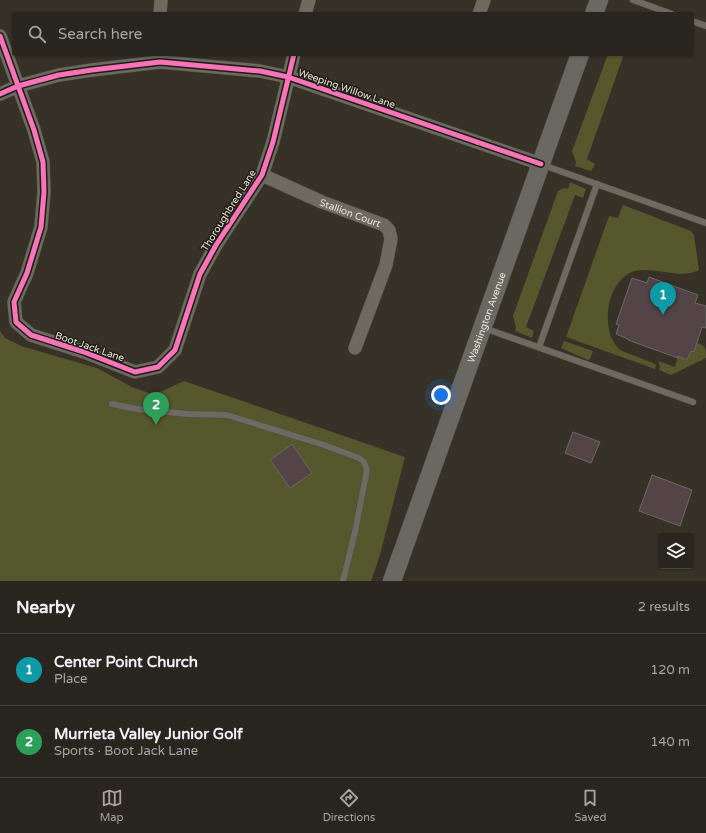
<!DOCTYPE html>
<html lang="en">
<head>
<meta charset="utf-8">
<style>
  :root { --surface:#28261e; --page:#34322b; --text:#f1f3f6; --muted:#a5a5a4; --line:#44433c; --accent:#a9a59a }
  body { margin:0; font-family:"Varela Round",sans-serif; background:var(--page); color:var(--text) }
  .controls { position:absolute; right:12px; bottom:12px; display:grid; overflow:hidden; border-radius:4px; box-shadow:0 1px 3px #0004 }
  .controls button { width:36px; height:36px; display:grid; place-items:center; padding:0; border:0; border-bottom:1px solid var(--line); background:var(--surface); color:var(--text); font:20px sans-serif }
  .you { position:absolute; left:441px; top:395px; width:14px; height:14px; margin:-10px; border:3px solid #fff; border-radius:50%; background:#1a73e8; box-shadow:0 0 0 6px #1a73e833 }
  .badge { display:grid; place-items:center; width:26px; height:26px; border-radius:50%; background:var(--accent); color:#fff; font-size:13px; font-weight:700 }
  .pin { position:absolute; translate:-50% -33px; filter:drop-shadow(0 1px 2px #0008) }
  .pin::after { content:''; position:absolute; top:21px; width:14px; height:12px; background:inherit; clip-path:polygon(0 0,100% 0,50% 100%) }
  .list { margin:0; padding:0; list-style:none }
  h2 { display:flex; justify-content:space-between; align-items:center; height:52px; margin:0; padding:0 16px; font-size:17px }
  h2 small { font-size:13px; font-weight:400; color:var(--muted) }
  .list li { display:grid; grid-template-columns:26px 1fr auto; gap:12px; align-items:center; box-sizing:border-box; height:72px; padding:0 16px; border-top:1px solid var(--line) }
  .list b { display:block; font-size:15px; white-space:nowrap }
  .list p { margin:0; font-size:13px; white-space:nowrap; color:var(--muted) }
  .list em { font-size:13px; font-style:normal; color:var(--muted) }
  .icon { flex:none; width:22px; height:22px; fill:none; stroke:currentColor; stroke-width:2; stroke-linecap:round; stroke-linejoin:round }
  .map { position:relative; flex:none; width:706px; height:581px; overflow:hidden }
  .search { position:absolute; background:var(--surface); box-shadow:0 1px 3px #0004; left:12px; right:12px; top:12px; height:44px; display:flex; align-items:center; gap:10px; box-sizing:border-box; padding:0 14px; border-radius:4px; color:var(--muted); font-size:15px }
  .sheet { height:196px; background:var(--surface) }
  nav { display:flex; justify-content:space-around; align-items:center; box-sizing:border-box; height:56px; border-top:1px solid var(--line); background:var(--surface); font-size:11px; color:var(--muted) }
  nav a { display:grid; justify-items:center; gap:2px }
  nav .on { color:var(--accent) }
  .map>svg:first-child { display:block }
  .green { fill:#55572c }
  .building { fill:#534547; stroke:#6e6764 }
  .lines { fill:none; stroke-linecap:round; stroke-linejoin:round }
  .service-casing { stroke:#514e45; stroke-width:7 }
  .minor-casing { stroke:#514e45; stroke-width:14 }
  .secondary-casing { stroke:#514e45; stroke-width:19 }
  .service { stroke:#6d6a62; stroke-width:6 }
  .minor { stroke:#6d6a62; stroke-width:13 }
  .secondary { stroke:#696863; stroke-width:18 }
  .cycleway-casing { stroke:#201d15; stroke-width:8 }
  .cycleway { stroke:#fb73b8; stroke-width:5 }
  .labels { text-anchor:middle; stroke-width:3; stroke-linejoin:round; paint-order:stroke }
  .street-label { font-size:10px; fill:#e7e3d7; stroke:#201d15 }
</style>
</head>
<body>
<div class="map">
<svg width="706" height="581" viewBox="0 0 706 581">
  <rect width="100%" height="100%" fill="#363228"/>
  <g class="green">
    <path d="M608,54H624L587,159L595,164L591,171L575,166L576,162L572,151Z"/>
    <path d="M570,182L586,189L583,198L575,195L526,327L534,331L532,338L515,331L516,328L513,316L558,191L564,188L568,189Z"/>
    <path d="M623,205L691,231L694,235L699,270C680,280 656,266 635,271C606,279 599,332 620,350L653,363L656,365L655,369L566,337L609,216L618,218Z"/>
    <path d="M0,331L5,338L21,346L97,368L132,387L149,393L160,392L184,381L405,457L380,555L371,581H0Z"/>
    <path d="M564,341L593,351L590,359L588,360L561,348Z"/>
    <path d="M697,343C706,345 706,350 706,358L671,375L659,370L660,367L658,361L675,367L678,356L687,360L691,351Z"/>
  </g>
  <g class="building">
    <path d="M649,277L698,295L695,303L706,306V328L702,327L694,352L691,351L687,360L678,356V358L628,340V339L616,334L619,325L616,324L632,278L647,283Z"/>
    <path d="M573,432L600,442L591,463L565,453Z"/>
    <path d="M292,444L312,473L290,488L270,460Z"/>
    <path d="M652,475L692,490L680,526L639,511Z"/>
  </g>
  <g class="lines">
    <defs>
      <g id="service">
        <path d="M633,0L672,14"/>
        <path d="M692,21L706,26"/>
        <path d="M543,165L706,223"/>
        <path d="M484,328L693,402"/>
        <path d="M539,347L597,184"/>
        <path d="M112,404L137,409L188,414L227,415L324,445L359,458L364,462L367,470L355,532L343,581"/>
      </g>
      <g id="minor">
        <path d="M160,14L161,0"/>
        <path d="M305,14L309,0"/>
        <path d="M479,14L484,0"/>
        <path d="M0,36L34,130L43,162L44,192L41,227L27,273L14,302L16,322L31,335L84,352L135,372L158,367L175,350L200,274L216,245L262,175L273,142L294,54"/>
        <path d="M0,94L18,86L59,75L92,70L160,62L260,71L288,77L541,164"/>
        <path id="s1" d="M262,175L322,202L384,225L389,230L391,239L386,265L355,348"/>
      </g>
      <g id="secondary">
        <path d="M594,14L599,0"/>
        <path id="s2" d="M392,581L580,54"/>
      </g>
    </defs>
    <use href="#service" class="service-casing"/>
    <use href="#minor" class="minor-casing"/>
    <use href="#secondary" class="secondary-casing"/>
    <use href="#service" class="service"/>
    <use href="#minor" class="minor"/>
    <use href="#secondary" class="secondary"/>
    <defs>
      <g id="cycleway">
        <path d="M0,36L34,130L43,162L44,192L41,227L27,273L14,302L16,322L31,335L84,352L135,372L158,367L175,350L200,274L216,245L262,175L273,142L294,54"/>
        <path d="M0,94L18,86L59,75L92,70L160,62L260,71L288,77L541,164"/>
      </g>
    </defs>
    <use href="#cycleway" class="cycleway-casing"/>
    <use href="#cycleway" class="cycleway"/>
  </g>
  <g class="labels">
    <g class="street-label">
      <text transform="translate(347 88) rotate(19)" y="4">Weeping Willow Lane</text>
      <text transform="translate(228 210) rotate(-58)" y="4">Thoroughbred Lane</text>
      <text dy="4" stroke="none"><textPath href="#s1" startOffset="96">Stallion Court</textPath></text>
      <text dy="4" stroke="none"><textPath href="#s2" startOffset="280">Washington Avenue</textPath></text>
      <text transform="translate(90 346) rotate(19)" y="4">Boot Jack Lane</text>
    </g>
  </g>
</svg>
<div class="controls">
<button><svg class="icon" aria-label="layers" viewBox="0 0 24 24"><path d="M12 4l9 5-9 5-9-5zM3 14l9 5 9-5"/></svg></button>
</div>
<div class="you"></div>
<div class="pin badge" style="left:663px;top:315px;background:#0f9aa8">1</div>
<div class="pin badge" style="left:156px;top:425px;background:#2e9e5b">2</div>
<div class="search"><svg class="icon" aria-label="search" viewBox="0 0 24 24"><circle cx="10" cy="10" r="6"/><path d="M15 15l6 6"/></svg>Search here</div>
</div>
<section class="sheet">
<h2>Nearby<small>2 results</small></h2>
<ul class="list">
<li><span class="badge" style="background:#0f9aa8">1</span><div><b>Center Point Church</b><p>Place</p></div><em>120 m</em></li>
<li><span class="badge" style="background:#2e9e5b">2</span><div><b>Murrieta Valley Junior Golf</b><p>Sports · Boot Jack Lane</p></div><em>140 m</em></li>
</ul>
</section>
<nav>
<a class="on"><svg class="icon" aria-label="map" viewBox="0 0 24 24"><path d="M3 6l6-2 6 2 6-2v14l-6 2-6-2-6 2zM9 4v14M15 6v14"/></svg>Map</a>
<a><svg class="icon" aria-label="directions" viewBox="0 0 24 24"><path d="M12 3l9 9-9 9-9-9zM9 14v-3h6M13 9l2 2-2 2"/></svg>Directions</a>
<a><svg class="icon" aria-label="saved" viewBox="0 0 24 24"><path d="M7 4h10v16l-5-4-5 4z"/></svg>Saved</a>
</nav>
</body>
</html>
